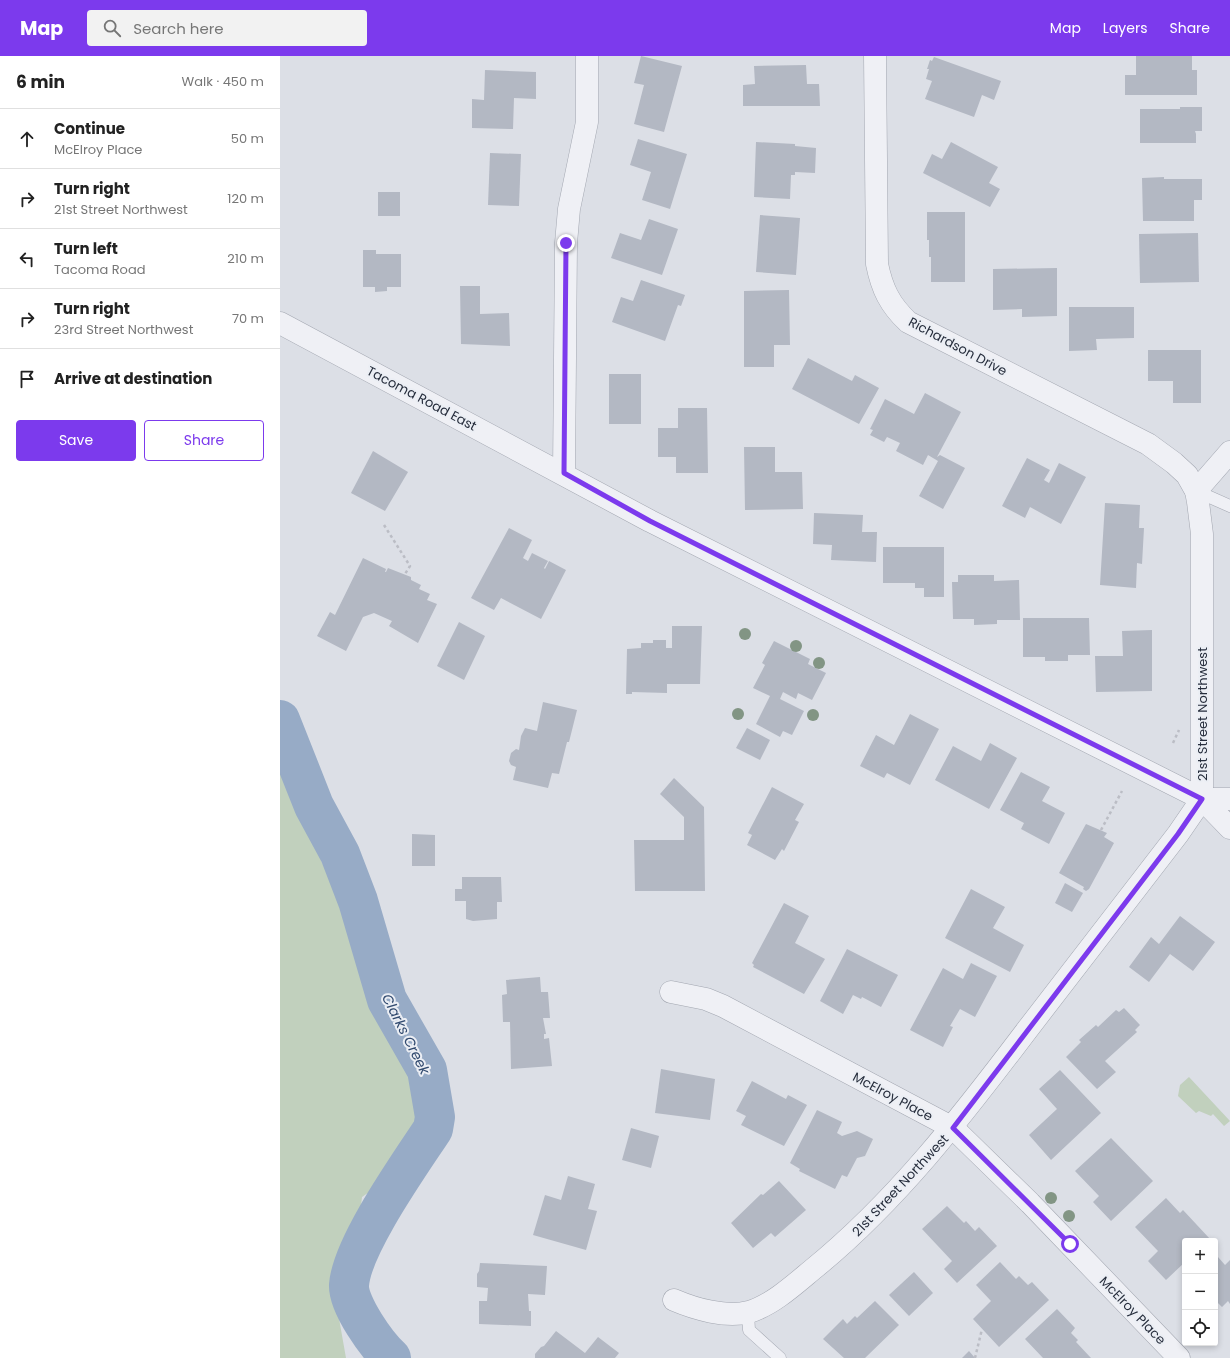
<!DOCTYPE html>
<html lang="en">
<head>
<meta charset="utf-8">
<style>
  :root { --surface:#fff; --page:#f2f2f2; --text:#222; --muted:#767676; --line:#e0e0e0; --accent:#7c3aed }
  body { margin:0; font-family:Poppins,sans-serif; background:var(--page); color:var(--text) }
  .controls { position:absolute; right:12px; bottom:12px; display:grid; overflow:hidden; border-radius:4px; box-shadow:0 2px 6px #0003 }
  .controls button { width:36px; height:36px; display:grid; place-items:center; padding:0; border:0; border-bottom:1px solid var(--line); background:var(--surface); color:var(--text); font:20px sans-serif }
  .stop { position:absolute; width:12px; height:12px; margin:-9px; border:3px solid #7c3aed; border-radius:50%; background:#fff }
  .stop.end { background:#7c3aed; border-color:#fff; box-shadow:0 1px 4px #0008 }
  .list { margin:0; padding:0; list-style:none }
  h2 { display:flex; justify-content:space-between; align-items:center; height:52px; margin:0; padding:0 16px; font-size:17px }
  h2 small { font-size:13px; font-weight:400; color:var(--muted) }
  .list li { display:grid; grid-template-columns:26px 1fr auto; gap:12px; align-items:center; box-sizing:border-box; height:60px; padding:0 16px; border-top:1px solid var(--line) }
  .list b { display:block; font-size:15px; white-space:nowrap }
  .list p { margin:0; font-size:13px; white-space:nowrap; color:var(--muted) }
  .list em { font-size:13px; font-style:normal; color:var(--muted) }
  .actions { display:flex; gap:8px; padding:12px 16px }
  .actions a { flex:1; padding:9px 0; border:1px solid var(--accent); border-radius:4px; text-align:center; font-size:14px; color:var(--accent) }
  .actions .main { background:var(--accent); color:#fff }
  .icon { flex:none; width:22px; height:22px; fill:none; stroke:currentColor; stroke-width:2; stroke-linecap:round; stroke-linejoin:round }
  .map { position:relative; flex:none; width:950px; height:1302px; overflow:hidden }
  header { display:flex; align-items:center; gap:24px; box-sizing:border-box; height:56px; padding:0 20px; background:var(--accent); color:#fff }
  header strong { font-size:19px }
  nav { display:flex; gap:22px; margin-inline-start:auto; font-size:14px }
  .search { width:280px; height:36px; background:var(--page); display:flex; align-items:center; gap:10px; box-sizing:border-box; padding:0 14px; border-radius:4px; color:var(--muted); font-size:15px }
  main { display:flex }
  aside { flex:1; background:var(--surface) }
  .map>svg:first-child { display:block }
  .green { fill:#c1d0bd }
  .lines { fill:none; stroke-linecap:round; stroke-linejoin:round }
  .river { stroke:#97abc6; stroke-width:40 }
  .building { fill:#b3b8c3 }
  .service-casing { stroke:#a2a6b0; stroke-width:13 }
  .minor-casing { stroke:#a2a6b0; stroke-width:23 }
  .path { stroke:#bbbdc5; stroke-width:2.5; stroke-dasharray:3 3; stroke-linecap:butt }
  .service { stroke:#eff0f5; stroke-width:12 }
  .minor { stroke:#eff0f5; stroke-width:22 }
  .tree { fill:#829584 }
  .route { stroke:#7c3aed; stroke-width:5 }
  .labels { text-anchor:middle; stroke-width:4; stroke-linejoin:round; paint-order:stroke }
  .street-label { font-size:13px; fill:#262d3c; stroke:#ebeef4 }
  .water-label { font-size:14px; font-style:italic; fill:#314a6f; stroke:#ebeef4 }
</style>
</head>
<body>
<header>
<strong>Map</strong>
<div class="search"><svg class="icon" aria-label="search" viewBox="0 0 24 24"><circle cx="10" cy="10" r="6"/><path d="M15 15l6 6"/></svg>Search here</div>
<nav><a>Map</a><a>Layers</a><a>Share</a></nav>
</header>
<main>
<aside>
<h2>6 min<small>Walk · 450 m</small></h2>
<ul class="list">
<li><svg class="icon" aria-label="ahead" viewBox="0 0 24 24"><path d="M12 20V5M6 11l6-6 6 6"/></svg><div><b>Continue</b><p>McElroy Place</p></div><em>50 m</em></li>
<li><svg class="icon" aria-label="right" viewBox="0 0 24 24"><path d="M7 20v-9h11M14 6l5 5-5 5"/></svg><div><b>Turn right</b><p>21st Street Northwest</p></div><em>120 m</em></li>
<li><svg class="icon" aria-label="left" viewBox="0 0 24 24"><path d="M17 20v-9H6M10 6l-5 5 5 5"/></svg><div><b>Turn left</b><p>Tacoma Road</p></div><em>210 m</em></li>
<li><svg class="icon" aria-label="right" viewBox="0 0 24 24"><path d="M7 20v-9h11M14 6l5 5-5 5"/></svg><div><b>Turn right</b><p>23rd Street Northwest</p></div><em>70 m</em></li>
<li><svg class="icon" aria-label="arrive" viewBox="0 0 24 24"><path d="M6 21V4h12l-3 4 3 4H6"/></svg><div><b>Arrive at destination</b></div></li>
</ul>
<div class="actions"><a class="main">Save</a><a>Share</a></div>
</aside>
<div class="map">
<svg width="950" height="1302" viewBox="0 0 950 1302">
  <rect width="100%" height="100%" fill="#dcdfe6"/>
  <g class="green">
    <path d="M0,694L35,772L42,807L58,831L80,888L95,944L130,1011L140,1047L143,1066L123,1100L102,1127L82,1141L79,1168L55,1215L57,1251L66,1302H0Z"/>
    <path d="M909,1021L950,1065L944,1070L933,1058L931,1060L919,1055L916,1057L898,1040L900,1029Z"/>
  </g>
  <g class="lines">
    <path class="river" d="M0,664L34,750L60,798L78,845L107,944L147,1014L155,1061L153,1073C130,1108 72,1189 69,1229C68,1249 97,1289 111,1302"/>
  </g>
  <g class="building">
    <path d="M361,0L402,10L384,76L354,68L364,29L354,27Z"/>
    <path d="M856,0H912V14H917V39H845V19H856Z"/>
    <path d="M654,1L721,25L714,44L702,39L694,61L645,43L652,25L646,23L649,13H647L650,4L652,5Z"/>
    <path d="M526,9L527,28H539L540,50H463V29L475,28L474,10Z"/>
    <path d="M205,14L256,16V43L234,42L233,73L192,72V43L204,44Z"/>
    <path d="M900,51H922V75H915L916,78V87H860V53H900Z"/>
    <path d="M358,83L407,98L390,153L362,144L371,116L350,109Z"/>
    <path d="M476,86L515,88V90L536,92L535,117L515,116V119H511L510,143L474,141Z"/>
    <path d="M671,86L718,111L709,127L720,133L710,151L643,117L652,98L662,103Z"/>
    <path d="M210,97L241,98L239,150L208,149Z"/>
    <path d="M884,121V123H922V144H914V165H863L862,122Z"/>
    <rect x="98" y="136" width="22" height="24"/>
    <path d="M647,156H685V226H651V201H649V184H647Z"/>
    <path d="M480,159L520,162L516,219L476,216Z"/>
    <path d="M369,163L398,173L382,219L331,202L340,177L361,184Z"/>
    <path d="M918,177L919,226L860,227L859,178Z"/>
    <path d="M83,194H96V198H121V231H107V235L95,236V231H83Z"/>
    <path d="M777,212V260L742,261V253L713,254V213Z"/>
    <path d="M361,224L405,239L401,250L398,249L385,285L332,266L341,241L353,245Z"/>
    <path d="M180,230H200V258L229,257L230,290L181,288Z"/>
    <path d="M509,234L510,289H494V311H464V235Z"/>
    <path d="M789,251H854V282L816,283L817,294L789,295Z"/>
    <path d="M868,294H921V347H893V325H868Z"/>
    <path d="M528,302L572,325L575,319L599,332L579,368L512,333Z"/>
    <rect x="329" y="318" width="32" height="50"/>
    <path d="M645,337L681,356L657,401L660,399L685,412L663,453L639,440L658,405L648,399L643,409L616,395L620,387L607,381L604,386L590,379L593,374L590,373L605,343L634,358Z"/>
    <path d="M398,352H427L428,417H396V401H378V372H398Z"/>
    <path d="M464,391H495V416H522L523,453L465,454Z"/>
    <path d="M93,395L128,416L105,455L71,437Z"/>
    <path d="M747,402L770,414L764,424L769,427L779,407L806,421L781,468L750,451L745,462L722,450Z"/>
    <path d="M825,447L860,449L859,472H864L862,508L857,507L856,532L820,529Z"/>
    <path d="M534,457L583,459L582,476H597L596,506L551,504L552,489L533,488Z"/>
    <path d="M229,472L252,484L243,502L248,505L252,497L268,505L264,512L265,513L269,505L286,514L261,563L221,542L214,554L191,542Z"/>
    <path d="M603,491H664V541H644V532H635V527H603Z"/>
    <path d="M83,502L106,513L105,516H106L108,512L131,521V524L141,529L139,533L150,538L147,544L157,548L138,587L109,570L112,565L94,557L83,561L66,595L37,580L50,556L55,559Z"/>
    <path d="M678,519H714V525L739,524L740,564H717V568L694,569V563H673L672,526H678Z"/>
    <path d="M743,562H809L810,599H788V605H765V601H743Z"/>
    <path d="M179,566L205,580L184,624L157,610Z"/>
    <path d="M392,570H422L420,628H387V637L352,636V638H346L347,593L361,592V587H373V584H386V592H392Z"/>
    <path d="M872,574V635L816,636L815,600H843L842,575Z"/>
    <path d="M494,585L530,603L528,608L546,617L532,644L518,637L516,643L503,636L500,643L524,655L512,679L503,675L500,681L476,668L490,640L473,632L485,609L482,607Z"/>
    <path d="M263,646L297,654L289,686H287L279,718L272,717L268,732L233,724L236,711L231,709L229,705L231,697L236,693L239,694L241,680L245,672L257,675Z"/>
    <path d="M630,658L659,673L630,729L607,717L604,722L580,710L596,679L614,689Z"/>
    <path d="M467,672L490,684L480,704L456,692Z"/>
    <path d="M710,687L737,702L709,753L655,724L673,690L701,705Z"/>
    <path d="M741,716L770,731L762,745L785,757L769,788L741,773L744,767L720,754Z"/>
    <path d="M394,722L424,751L425,835H355L354,784H404V761L380,738Z"/>
    <path d="M492,731L524,748L515,764L519,766L504,795L502,793L495,804L467,789L472,779L468,777Z"/>
    <path d="M806,768L827,777L824,781L834,787L809,833L806,835L803,833L804,831L779,817Z"/>
    <path d="M132,778L155,779V810H132Z"/>
    <path d="M182,821H221L222,846H217V863L193,865L186,863V845H175V833H182Z"/>
    <path d="M785,827L803,837L792,856L775,847Z"/>
    <path d="M691,833L725,851L713,872L744,889L730,916L665,882Z"/>
    <path d="M504,847L529,860L515,887L545,903L524,938L473,911L474,909L472,907Z"/>
    <path d="M900,860L935,886L913,915L890,898L869,926L849,911L871,881L879,888Z"/>
    <path d="M567,893L618,919L601,951L582,941L581,943L573,939L563,958L540,945Z"/>
    <path d="M691,907L717,920L695,961L680,953L670,970L673,971L663,991L630,974L663,912L683,923Z"/>
    <path d="M260,921L261,936H268L270,962H263L266,978H264V983L269,982L272,1010L231,1013L230,966H223L222,939L227,938L226,924Z"/>
    <path d="M844,952L860,969L855,974L857,976L825,1005L836,1016L817,1033L786,1001L801,986L799,984L816,969L818,971L836,954L839,956Z"/>
    <path d="M381,1013L435,1023L430,1064L375,1057Z"/>
    <path d="M780,1014L821,1057L771,1104L749,1079L777,1053L759,1033Z"/>
    <path d="M472,1025L506,1043L508,1039L527,1049L504,1090L461,1069L466,1060L456,1055Z"/>
    <path d="M537,1054L562,1066L557,1077L562,1080L577,1075L593,1083L585,1100L577,1102L567,1121L562,1119L555,1133L519,1115L520,1113L510,1107Z"/>
    <path d="M351,1072L379,1080L371,1112L342,1104Z"/>
    <path d="M831,1082L873,1125L831,1165L813,1146L819,1140L795,1115Z"/>
    <path d="M288,1120L315,1128L308,1153L317,1155L306,1194L253,1179L265,1139L281,1144Z"/>
    <path d="M499,1125L526,1154L495,1181L491,1177L473,1192L451,1167L481,1138L483,1139Z"/>
    <path d="M886,1142L900,1157L903,1154L930,1183L927,1185H905V1206L886,1224L868,1205L878,1195L855,1171Z"/>
    <path d="M667,1150L684,1167L686,1165L695,1175L699,1171L717,1190L677,1227L664,1213L672,1205L642,1173Z"/>
    <path d="M938,1201L945,1209L950,1204V1248L948,1245L942,1251L935,1244V1204Z"/>
    <path d="M720,1206L736,1223L739,1220L748,1229L752,1226L769,1244L719,1291L693,1263L711,1245L696,1229Z"/>
    <path d="M200,1207L267,1210L265,1239L248,1238L249,1255H251V1270L199,1268V1245H207L208,1232L197,1231V1218L199,1215Z"/>
    <path d="M634,1216L653,1237L629,1260L609,1239Z"/>
    <path d="M595,1245L619,1269L585,1302H564L543,1283L563,1263L567,1268L575,1260L577,1262Z"/>
    <path d="M777,1253L795,1272L791,1277L798,1284L796,1286L811,1302H763L745,1283Z"/>
    <path d="M276,1275L305,1297L318,1281L339,1297L335,1302H255V1298L261,1291L264,1290Z"/>
    <path d="M689,1295L695,1302H682Z"/>
  </g>
  <g class="lines">
    <defs>
      <g id="service">
        <path d="M916,435L950,450"/>
        <path d="M468,1256L469,1274L500,1302"/>
      </g>
      <g id="minor">
        <path d="M0,267L370,465L922,743L950,772"/>
        <path d="M284,417L286,187L289,153L307,66V0"/>
        <path d="M916,435L950,396"/>
        <path d="M922,743H950"/>
        <path d="M391,936L426,943L443,950L673,1072L750,1147L899,1302"/>
        <path d="M394,1244C415,1253 446,1262 469,1256C492,1249 514,1229 532,1214C616,1146 682,1060 747,974C797,909 848,843 898,778L922,743V478L918,446L916,435L907,419L894,407L868,388L628,266C610,249 602,233 597,208L595,0"/>
      </g>
    </defs>
    <use href="#service" class="service-casing"/>
    <use href="#minor" class="minor-casing"/>
    <g class="path">
      <path d="M104,469L130,510L125,518"/>
      <path d="M893,687L899,674"/>
      <path d="M821,774L842,735"/>
      <path d="M695,1302L702,1273"/>
    </g>
    <use href="#service" class="service"/>
    <use href="#minor" class="minor"/>
  </g>
  <g class="tree">
    <circle cx="465" cy="578" r="6"/>
    <circle cx="516" cy="590" r="6"/>
    <circle cx="539" cy="607" r="6"/>
    <circle cx="458" cy="658" r="6"/>
    <circle cx="533" cy="659" r="6"/>
    <circle cx="771" cy="1142" r="6"/>
    <circle cx="789" cy="1160" r="6"/>
  </g>
  <g class="lines">
    <path class="route" d="M286,187L284,417L370,465L922,743L898,778L673,1072L790,1188"/>
  </g>
  <g class="labels">
    <g class="street-label">
      <text transform="translate(678 290) rotate(28)" y="5">Richardson Drive</text>
      <text transform="translate(142 342) rotate(28)" y="5">Tacoma Road East</text>
      <text transform="translate(922 658) rotate(-90)" y="5">21st Street Northwest</text>
      <text transform="translate(613 1040) rotate(28)" y="5">McElroy Place</text>
      <text transform="translate(620 1129) rotate(-47)" y="5">21st Street Northwest</text>
      <text transform="translate(853 1254) rotate(46)" y="5">McElroy Place</text>
    </g>
    <g class="water-label">
      <text transform="translate(126 978) rotate(63)" y="5">Clarks Creek</text>
    </g>
  </g>
</svg>
<div class="controls">
<button>+</button>
<button>−</button>
<button><svg class="icon" aria-label="locate" viewBox="0 0 24 24"><circle cx="12" cy="12" r="6"/><path d="M12 2v4M12 18v4M2 12h4M18 12h4"/></svg></button>
</div>
<div class="stop" style="left:790px;top:1188px"></div>
<div class="stop end" style="left:286px;top:187px"></div>
</div>
</main>
</body>
</html>
